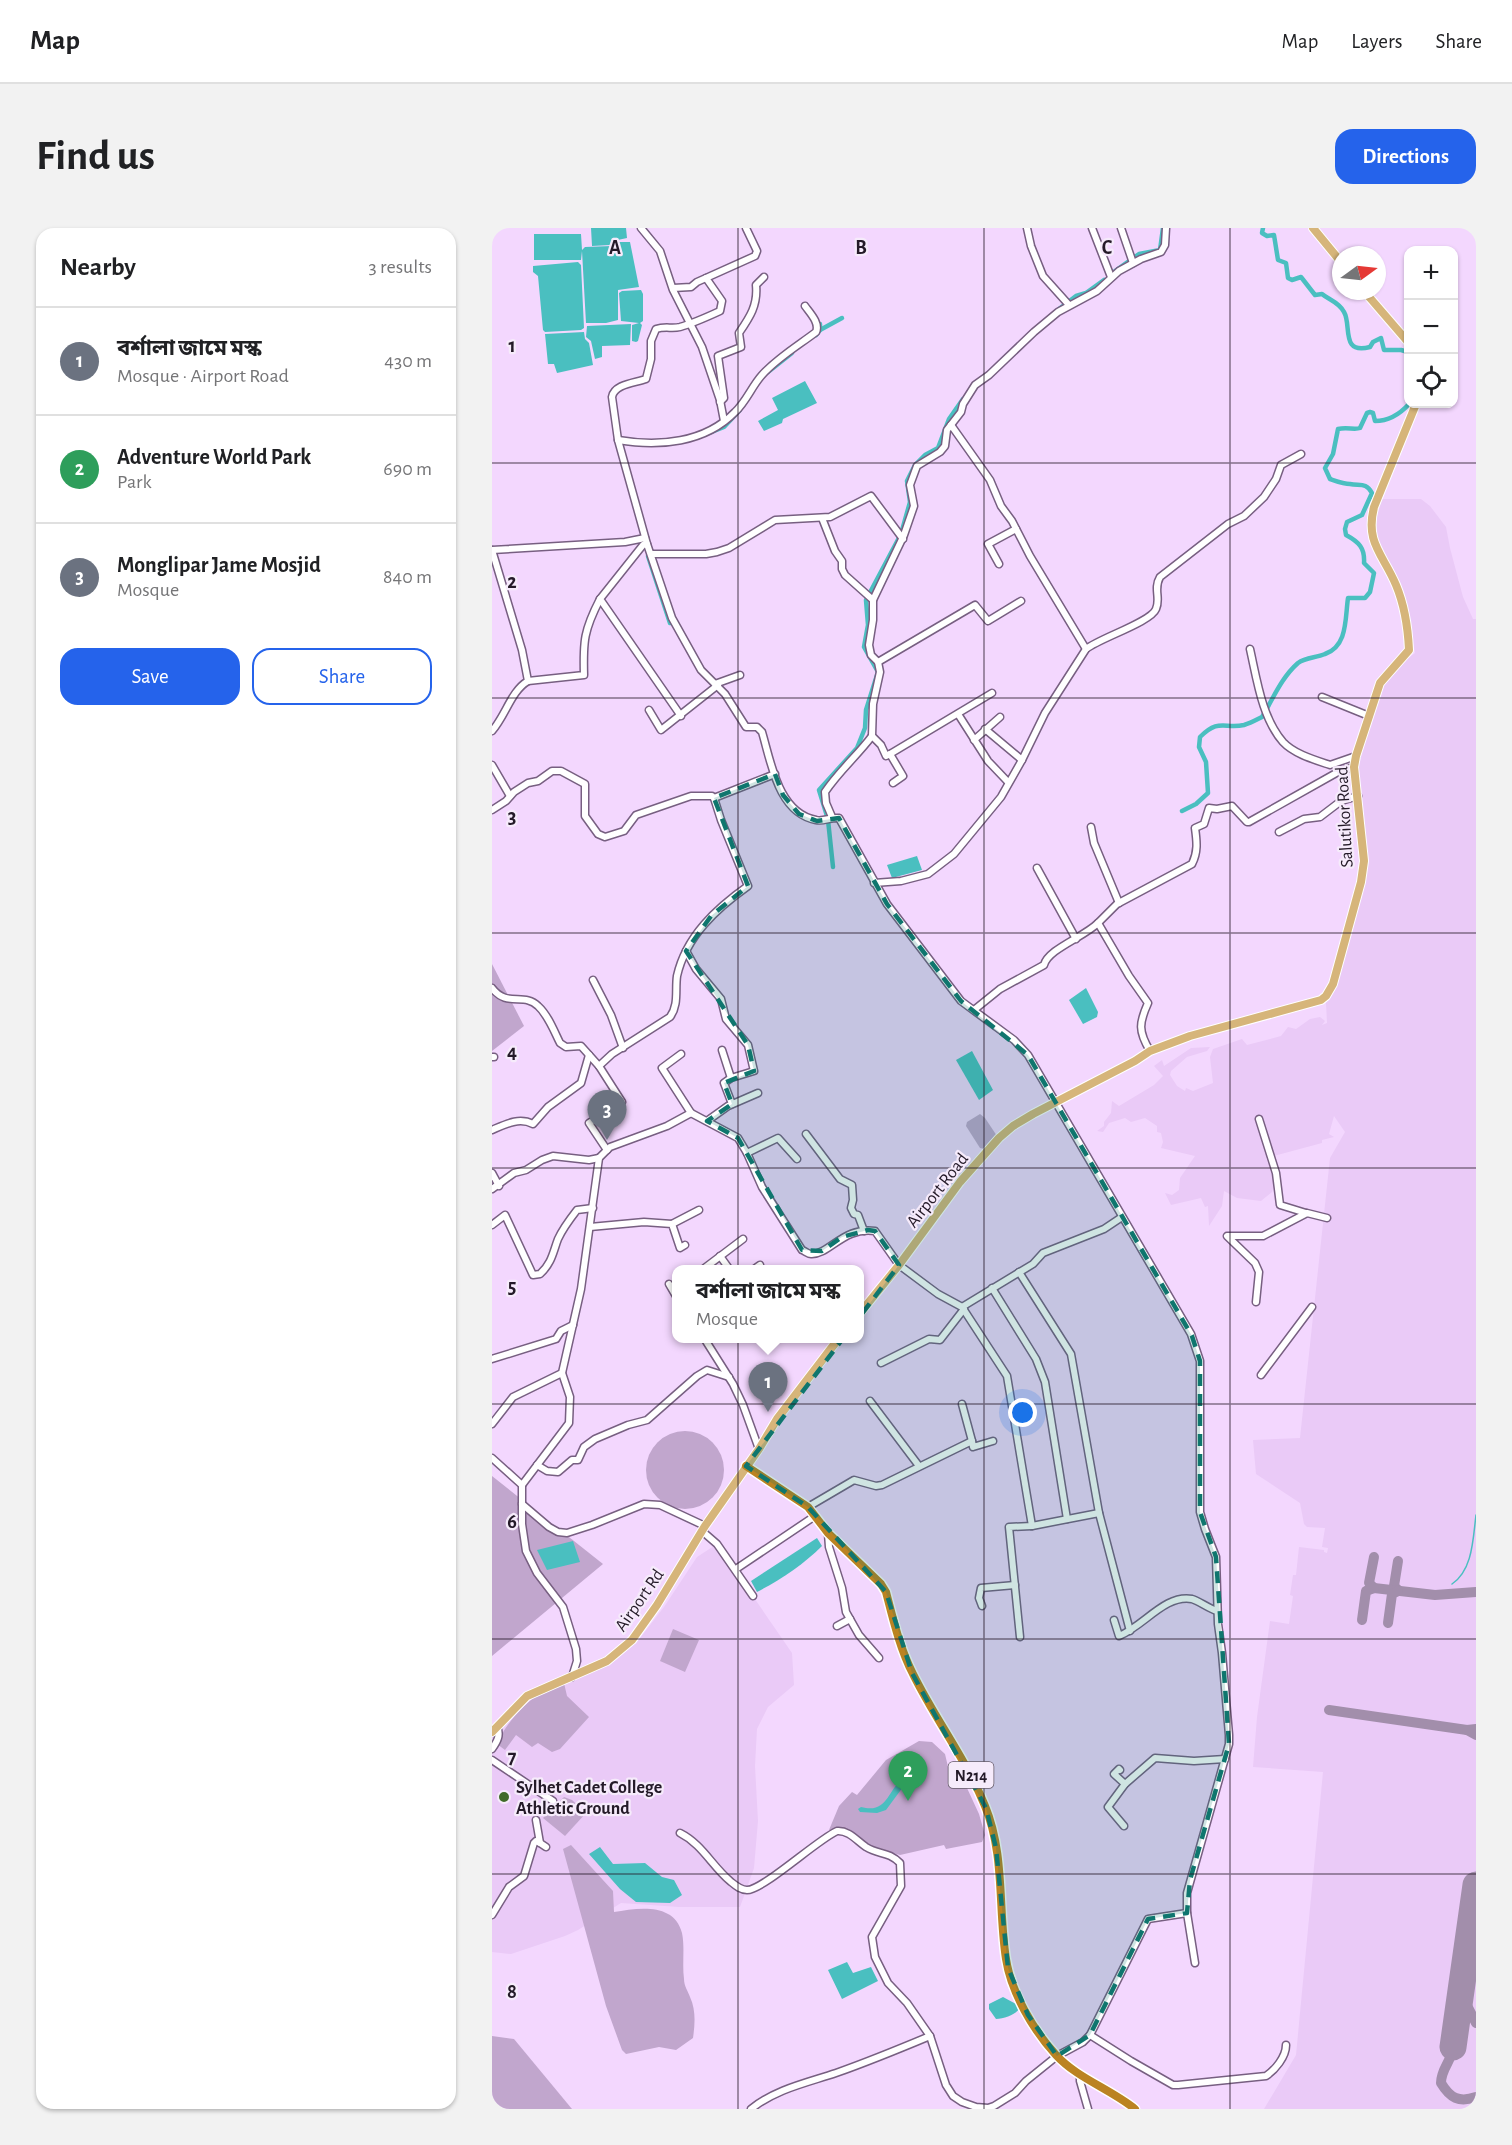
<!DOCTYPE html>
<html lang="en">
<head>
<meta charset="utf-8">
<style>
  :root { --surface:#fff; --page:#f2f2f2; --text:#202124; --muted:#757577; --line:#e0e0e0; --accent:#2563eb }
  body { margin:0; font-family:"Alegreya Sans","Noto Sans Bengali",sans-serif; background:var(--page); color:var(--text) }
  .controls { position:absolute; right:18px; top:18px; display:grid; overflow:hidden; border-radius:12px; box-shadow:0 2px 4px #0004 }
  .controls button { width:54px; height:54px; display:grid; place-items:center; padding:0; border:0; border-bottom:2px solid var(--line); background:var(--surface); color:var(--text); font:30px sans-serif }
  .compass { position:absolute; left:840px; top:18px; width:54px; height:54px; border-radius:50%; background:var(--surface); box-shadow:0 2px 4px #0004; rotate:75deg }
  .you { position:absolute; left:531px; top:1185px; width:21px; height:21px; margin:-15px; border:4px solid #fff; border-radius:50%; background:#1a73e8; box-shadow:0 0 0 9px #1a73e833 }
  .badge { display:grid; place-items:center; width:39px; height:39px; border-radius:50%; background:var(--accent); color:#fff; font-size:20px; font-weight:700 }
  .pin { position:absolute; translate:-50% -50px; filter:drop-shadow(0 2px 3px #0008) }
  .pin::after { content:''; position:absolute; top:32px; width:21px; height:18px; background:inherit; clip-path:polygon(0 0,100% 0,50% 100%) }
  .popup { position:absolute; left:180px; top:1037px; width:192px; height:78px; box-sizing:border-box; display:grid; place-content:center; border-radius:12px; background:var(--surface); filter:drop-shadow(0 2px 4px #0005); font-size:20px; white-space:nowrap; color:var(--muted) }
  .popup b { font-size:22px; color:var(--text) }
  .popup::after { content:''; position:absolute; left:50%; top:100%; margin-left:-12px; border:12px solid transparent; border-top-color:var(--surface) }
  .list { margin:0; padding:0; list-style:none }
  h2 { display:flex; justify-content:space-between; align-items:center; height:78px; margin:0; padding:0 24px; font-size:26px }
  h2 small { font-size:20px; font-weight:400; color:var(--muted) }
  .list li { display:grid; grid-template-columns:39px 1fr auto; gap:18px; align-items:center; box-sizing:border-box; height:108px; padding:0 24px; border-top:2px solid var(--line) }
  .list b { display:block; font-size:22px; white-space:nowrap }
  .list p { margin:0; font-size:20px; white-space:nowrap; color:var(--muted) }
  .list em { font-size:20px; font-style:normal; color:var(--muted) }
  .actions { display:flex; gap:12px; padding:18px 24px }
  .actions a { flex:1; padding:14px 0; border:2px solid var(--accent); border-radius:18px; text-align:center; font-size:21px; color:var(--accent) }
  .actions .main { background:var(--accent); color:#fff }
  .icon { flex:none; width:33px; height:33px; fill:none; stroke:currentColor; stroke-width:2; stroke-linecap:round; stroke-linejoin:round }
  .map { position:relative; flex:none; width:984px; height:1881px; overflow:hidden; border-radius:18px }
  header { display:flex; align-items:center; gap:36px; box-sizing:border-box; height:84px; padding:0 30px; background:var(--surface); border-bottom:2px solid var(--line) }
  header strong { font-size:28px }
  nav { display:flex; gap:33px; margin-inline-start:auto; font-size:21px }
  .intro { display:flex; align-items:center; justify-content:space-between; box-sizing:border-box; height:144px; padding:0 36px }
  h1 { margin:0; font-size:42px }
  .button { padding:15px 27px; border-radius:18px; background:var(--accent); color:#fff; font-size:21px; font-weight:700 }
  main { display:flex; gap:36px; padding:0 36px }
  aside { flex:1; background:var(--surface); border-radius:18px; box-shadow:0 2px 4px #0004 }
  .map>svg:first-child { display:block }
  .built { fill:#eacaf7 }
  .green { fill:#c1a6cd }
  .water { fill:#4abfc0 }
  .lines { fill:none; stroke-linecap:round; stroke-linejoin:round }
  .stream { stroke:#4abfc0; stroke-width:1.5 }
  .canal { stroke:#4abfc0; stroke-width:4.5 }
  .taxiway { stroke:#a28eab; stroke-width:10 }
  .runway { stroke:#a28eab; stroke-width:27 }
  .minor-casing { stroke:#775f81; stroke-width:9 }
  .major-casing { stroke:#fff; stroke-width:10 }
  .highway-casing { stroke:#fff; stroke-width:11 }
  .minor { stroke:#fff; stroke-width:6 }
  .major { stroke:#d6b57a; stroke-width:8 }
  .highway { stroke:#bb8322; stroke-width:8 }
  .marked { fill:#0f766e; fill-opacity:0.2; stroke:#0f766e; stroke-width:4.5; stroke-dasharray:12 8; stroke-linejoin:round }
  .grid { fill:none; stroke:#241a28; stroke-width:1.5; stroke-opacity:0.55 }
  .poi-dot { fill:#3f6a28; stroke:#f6ebfb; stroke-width:2 }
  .labels { text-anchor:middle; stroke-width:4.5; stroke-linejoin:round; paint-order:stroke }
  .shield { fill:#f6ebfb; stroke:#635967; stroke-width:1.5 }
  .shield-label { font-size:16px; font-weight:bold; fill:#241a28 }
  .street-label { font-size:18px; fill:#241a28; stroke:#f6ebfb }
  .poi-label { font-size:18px; font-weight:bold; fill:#241a28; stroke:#f6ebfb; text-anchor:start }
  .grid-label { font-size:20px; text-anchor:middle; font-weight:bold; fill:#241a28; stroke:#f6ebfb; stroke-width:4.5; stroke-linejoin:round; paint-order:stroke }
</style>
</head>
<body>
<header>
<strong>Map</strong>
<nav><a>Map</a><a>Layers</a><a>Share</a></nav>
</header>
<div class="intro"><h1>Find us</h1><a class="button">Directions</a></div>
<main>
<aside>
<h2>Nearby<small>3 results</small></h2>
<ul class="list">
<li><span class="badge" style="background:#6b7280">1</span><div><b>বর্শালা জামে মস্ক</b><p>Mosque · Airport Road</p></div><em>430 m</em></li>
<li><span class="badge" style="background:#2e9e5b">2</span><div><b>Adventure World Park</b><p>Park</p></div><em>690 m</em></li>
<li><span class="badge" style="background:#6b7280">3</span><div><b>Monglipar Jame Mosjid</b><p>Mosque</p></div><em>840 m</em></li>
</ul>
<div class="actions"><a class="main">Save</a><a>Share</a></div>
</aside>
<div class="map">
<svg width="984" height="1881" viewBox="0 0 984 1881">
  <rect width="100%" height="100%" fill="#f3d7fe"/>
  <g class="built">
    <path d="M890,271H929L938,278L954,299L958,320L971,369L981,391H984V1881H772L804,1827L831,1544L761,1539L765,1489L778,1393L797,1396L801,1368L798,1367L801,1347H804L807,1319L832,1322V1324L835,1325L836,1320L830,1319L833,1300L815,1299L812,1296L808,1275L764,1246L761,1212L808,1210L838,930L853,904L842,888L837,906L842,909L830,912V915L774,930L783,953L780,964L769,973L745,970L732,963L730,978L717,998L716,978L713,979L709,970L679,977L673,965L680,967L687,962L688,950L703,928L669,920L671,914L669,905L665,904V898L653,890L639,894L633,890L617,895L611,904L605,903L612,898V894L619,885L620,873L627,878L662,857L671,848L662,838L670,832L672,838L699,820L718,819L715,823L695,829L679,843L678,847L685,858L693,863L694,860L701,863L721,855L718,829L721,821L750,811L755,817L789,808L796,799L804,801L818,791L828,789L833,793L830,797L835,795L834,775L844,755L871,653L864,540L888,461L903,441L923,425L911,364L884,312L883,295Z"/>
    <path d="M225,1316L300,1425L302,1457L276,1479L265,1501L263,1538L266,1593L262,1640L248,1679H187L129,1675L86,1702L73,1708L19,1726L0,1724V1507L35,1468L117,1437L145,1414L172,1379L205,1329Z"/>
  </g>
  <g class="green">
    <path d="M0,736L32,798L0,823Z"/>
    <path d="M488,886L493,890L505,908L492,921L488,920L474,898L475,894Z"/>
    <circle cx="193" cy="1242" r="39"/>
    <path d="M0,1248L111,1336L0,1428Z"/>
    <path d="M181,1401L207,1412L193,1444L168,1433Z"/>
    <path d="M72,1455L75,1468L97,1489L68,1521L60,1524L46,1515L40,1519L24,1507L13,1522L5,1516C12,1498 32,1475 49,1465C56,1461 65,1458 72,1455Z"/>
    <path d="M427,1513L440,1514L453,1526L457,1543L464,1553L475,1560L487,1586L493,1607L490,1614L454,1621L452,1617L408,1627L380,1619L355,1606L337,1602L347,1578L360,1564L365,1567L394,1532Z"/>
    <path d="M72,1569L80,1572L94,1585L73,1608L51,1590Z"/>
    <path d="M79,1617L121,1663L122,1684C146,1680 182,1674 190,1705C193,1719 190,1736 192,1751C192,1758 196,1763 198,1769C204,1782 203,1796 201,1810L184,1822L167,1819L134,1826L130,1822L114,1778L71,1621Z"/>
    <path d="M0,1808L22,1811L80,1881H0Z"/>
  </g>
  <g class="water">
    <path d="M99,0H134L135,10L121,13L118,17L100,18Z"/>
    <path d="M42,6H89L90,22L93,19L120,18L125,14H138L147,59L126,62V92L114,95H94L90,23L89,32H42Z"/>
    <path d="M86,34L89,37L92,100L89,102L53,104L51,102L46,48L41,44V38Z"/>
    <path d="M149,62L151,66V93L148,95L150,97L146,113L144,114L140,113V97L147,95L129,93L127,65L130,63Z"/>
    <path d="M139,96L138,117L110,118V129L103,131L99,113L94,109L95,98Z"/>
    <path d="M92,104L93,111L97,115L101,137L65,145L62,136H56L53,106Z"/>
    <path d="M313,153L325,175L291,191L290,195L272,203L266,193L286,182L280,170Z"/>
    <path d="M425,628L430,642L400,650L395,637Z"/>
    <path d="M594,760L606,784L605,789L591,796L577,772Z"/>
    <path d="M480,823L501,862L487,872L464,832Z"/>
    <path d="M325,1310L330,1318C311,1337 288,1352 265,1364L259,1353Z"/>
    <path d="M81,1313L88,1334L55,1342L45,1322Z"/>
    <path d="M410,1551L428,1555V1558L415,1557L411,1559L394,1582L385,1585L368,1584L366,1581L369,1579C395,1586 395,1564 410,1551Z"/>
    <path d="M108,1619L121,1636L153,1635L170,1649L182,1652L190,1667L178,1675L144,1674L128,1661L97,1626Z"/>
    <path d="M355,1734L361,1745L379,1739L386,1753L350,1771L336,1742Z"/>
    <path d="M511,1769L524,1776L527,1781C523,1787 512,1791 504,1791L497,1781V1776Z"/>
  </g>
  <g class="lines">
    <path class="stream" d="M960,1356C981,1342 981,1310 984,1287"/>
    <g class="canal">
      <path d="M771,0L770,5L775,8L782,7L786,32L794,35L796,50L800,52L809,49L823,67L830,66C837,72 847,74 852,84C860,97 848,127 878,119L881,114L889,110L892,122H909L916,124"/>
      <path d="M623,43L647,26L668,22L671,0"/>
      <path d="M567,81L584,68L594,65L612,52"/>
      <path d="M328,102L350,90"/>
      <path d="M324,107L328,102V96"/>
      <path d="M276,144L300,125"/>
      <path d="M217,205L232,199L248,182"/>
      <path d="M156,328L178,395"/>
      <path d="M690,583L704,576L716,565L714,534L707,519L708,509C727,490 732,501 752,497C759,495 764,492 770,489C781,471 789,450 806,435C814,429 824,430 833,426C856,418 853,390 856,370H873L878,364L882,345L872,335C873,320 867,314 854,307L853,301L855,294L870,287L880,265C874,254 868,258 858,256C852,256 844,253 838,251L833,240L841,226L846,201C855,199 863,202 868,200L875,185L878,184L881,185L883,193C897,193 908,186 917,176"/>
      <path d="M335,588L327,562L365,520L373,500L374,482L386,444L372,419L376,397L374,372L409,306L418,274L415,253L423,237L433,227L446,220L457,191L471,171"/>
      <path d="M336,592L341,639"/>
    </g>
    <g class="taxiway">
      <path d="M906,1333L902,1358L907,1363"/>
      <path d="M882,1360L943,1367L984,1364"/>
      <path d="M870,1392L874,1363L882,1360L877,1355L882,1329"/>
      <path d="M896,1395L900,1366L906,1363"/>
      <path d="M837,1482L975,1502"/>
      <path d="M984,1501L975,1502L984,1507"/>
      <path d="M969,1766L984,1795"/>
      <path d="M961,1819C960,1833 949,1840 949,1855C958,1870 967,1875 984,1869"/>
    </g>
    <path class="runway" d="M961,1819L984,1657"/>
    <defs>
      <g id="minor">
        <path d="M149,0L168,23L181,62L210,119L228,172L232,193"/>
        <path d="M254,0L265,23L263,28L214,50L230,73L228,83C215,89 202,95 188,99C180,101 173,98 164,101L159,113V131L154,151C143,155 122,156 120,169L126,212L155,316L180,390L209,442L233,466L254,499H265L270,504C279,534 286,585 324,592C331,594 339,589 347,590L395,676L469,773L522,812L536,827L699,1106L708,1133V1284L713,1301L724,1329L726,1396L730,1425L737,1507V1516L695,1665V1685L703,1735"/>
        <path d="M535,0L539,18L551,48L577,77"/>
        <path d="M600,0L619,49"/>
        <path d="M629,0L641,35"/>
        <path d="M181,60L199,59L205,54L214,50"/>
        <path d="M228,174L232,170L226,128L249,119L247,105C258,89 266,77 264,57L272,49"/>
        <path d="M459,197L498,252L509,278L520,293L538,328L594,421"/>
        <path d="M126,212C167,219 213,215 243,184C254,174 260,158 270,147C285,130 307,117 324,104C328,95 318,85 313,78"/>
        <path d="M330,290L343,323L350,333V341L353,347L381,372"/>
        <path d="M155,316L151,317L108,371L189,488"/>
        <path d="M0,322L133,314L153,310"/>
        <path d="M159,326H214L225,324L237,320L283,292L338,289L379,268L411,311"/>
        <path d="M507,336L496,316L524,301"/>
        <path d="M758,421C765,452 770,490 791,514C802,526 823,532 838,537L864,528"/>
        <path d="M386,434L483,377L496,393L529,373"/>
        <path d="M36,453L92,447C91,413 92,402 108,371"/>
        <path d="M223,456L248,447"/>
        <path d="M830,469L877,488"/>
        <path d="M157,482L169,502L226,457"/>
        <path d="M466,486L496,533L516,554"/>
        <path d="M493,501L530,532"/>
        <path d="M0,503C14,487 19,463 36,453L30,422L0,322"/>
        <path d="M482,512L508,489"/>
        <path d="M398,526L500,465"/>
        <path d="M0,537L18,568"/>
        <path d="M401,555L411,548L398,526L394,528L389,517L380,508L381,476L388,444L386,434L379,427L377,417L381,392V372L412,307L422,278L418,257L425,238L448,224L453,218L455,202L469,184L471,176L483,157L497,147L542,104L566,84L605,63L627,43L649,31L669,24L673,17L674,0"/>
        <path d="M222,570L283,546"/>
        <path d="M0,582L14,573L22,564L36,555L46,553L60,543H69L93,556V588L106,606L113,609L132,603L144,587L199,568H220L222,570L229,592L256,658C225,680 194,708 185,748C183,762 187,777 178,789L120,826L107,838L130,874L97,895L115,922"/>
        <path d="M340,589L334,575L333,564C347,543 365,528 380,508"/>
        <path d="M599,599L602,615L627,675"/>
        <path d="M787,604L812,591L828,589L849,573L866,568"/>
        <path d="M545,640L584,711"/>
        <path d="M382,655L409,653L436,646L462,626L509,569L530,532L553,485L594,421C608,410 659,394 664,381C669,370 661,361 668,349L736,296L752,288L772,269L784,251L789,237L809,226"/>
        <path d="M606,695L625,676L700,636C706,624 705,614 703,600L712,596L717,580L725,581L740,578L755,594H757L846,544L862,539"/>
        <path d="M194,723L204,741L229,771L234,791L256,817L262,843L239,850L232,855L240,876"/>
        <path d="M101,752L119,787L131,820"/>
        <path d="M0,760C15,780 32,764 46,778C56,787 62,803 68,815L74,819L89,818L107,838"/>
        <path d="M482,782L508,761L552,737C556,721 592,709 606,695L637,748L656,775C647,795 646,803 658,823"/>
        <path d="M230,822L239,850"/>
        <path d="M189,826L170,840L199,885"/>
        <path d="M0,829H2"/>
        <path d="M767,891L784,945L788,977L814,985"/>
        <path d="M215,893L236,878L266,865"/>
        <path d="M0,902C14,896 27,889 41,896L56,879L89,855L97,827"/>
        <path d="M314,906L348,951L360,957L361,972L359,980L362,986L366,987L372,1003"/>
        <path d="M255,925L286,910L305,931"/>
        <path d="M0,945L7,958"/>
        <path d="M0,961L22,945L34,942L50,932L61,928L97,932L107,930"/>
        <path d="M180,996L207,982"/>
        <path d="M0,997L13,987L41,1047L48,1046C60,1035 61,1024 66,1011C71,1000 78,991 85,982L101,980"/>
        <path d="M98,999L152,994L180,996L188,1020L193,1017"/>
        <path d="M228,1028L238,1042"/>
        <path d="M210,1042L251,1011"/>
        <path d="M261,1042L268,1037"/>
        <path d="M527,1044L579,1126L607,1285L638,1403"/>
        <path d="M177,1056L184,1068"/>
        <path d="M500,1060L544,1131L553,1154L575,1291"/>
        <path d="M764,1074L767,1044L763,1035L735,1008H771L815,985L835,990"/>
        <path d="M470,1079L541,1036L551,1025L612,1001L630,989"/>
        <path d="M212,1110L241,1156L251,1177L267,1221"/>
        <path d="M0,1131L64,1111L69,1103L81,1097"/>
        <path d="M389,1135L437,1111L448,1112L472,1081"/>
        <path d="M769,1147L820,1079"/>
        <path d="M378,1173L427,1238"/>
        <path d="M470,1176L480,1213"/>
        <path d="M0,1196L21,1169L70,1145L89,1061L107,930L118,919L175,898L199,885L246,910L255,925L270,959L310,1022C313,1023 316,1026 319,1026C337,1027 352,998 383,1003L407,1037L446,1066L470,1079L515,1148L540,1298"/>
        <path d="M0,1230L30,1257V1296L34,1323L45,1345L71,1379L84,1421L85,1433L80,1449"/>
        <path d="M45,1237L55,1243L66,1244L80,1232H86L92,1219L103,1211L136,1197L155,1192L205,1148L215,1142L237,1149"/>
        <path d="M30,1257L77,1195L78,1169L70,1145"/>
        <path d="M30,1276L57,1299L66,1304L75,1305L100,1297L152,1276L168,1277L213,1298"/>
        <path d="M316,1279L362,1252L384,1258L390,1257L480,1213L481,1219L501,1213"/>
        <path d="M210,1303L225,1316L261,1368"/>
        <path d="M336,1305L337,1319L350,1360L354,1384L367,1407L387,1430"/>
        <path d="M244,1341L323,1288"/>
        <path d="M490,1378L487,1370L489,1360L523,1357"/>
        <path d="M622,1392L627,1408C652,1398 673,1366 700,1371C707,1373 716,1380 725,1383"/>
        <path d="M345,1398L358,1391"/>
        <path d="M528,1409L517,1299L540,1298L607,1285"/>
        <path d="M0,1521C5,1514 9,1507 5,1499"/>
        <path d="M0,1532L61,1573"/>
        <path d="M628,1542L627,1541L622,1546L633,1556"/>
        <path d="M44,1592L48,1615L54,1619"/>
        <path d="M632,1598L616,1579L633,1556L663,1530L702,1533L733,1531"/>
        <path d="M188,1605C210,1616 220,1638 238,1653C243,1657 248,1662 255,1662C271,1662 325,1612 345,1603C357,1602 365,1613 374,1619C387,1627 396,1623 408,1635L409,1658L380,1709L383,1729L396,1755L415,1775L438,1808L454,1857L461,1868L470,1874L484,1879L496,1880L502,1878L523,1865L534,1853L565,1828L591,1814L598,1807L656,1691L695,1685"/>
        <path d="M0,1687L17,1659L32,1648L42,1615L44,1613L48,1615"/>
        <path d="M598,1807L639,1833L681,1857H686L774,1848C783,1842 794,1829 794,1817"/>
        <path d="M588,1846V1853L596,1881"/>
        <path d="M259,1881C284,1861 314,1855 344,1845C375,1834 407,1821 438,1808"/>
      </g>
      <g id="major">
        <path d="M821,0L849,34"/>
        <path d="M872,63L916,114"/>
        <path d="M368,1085L407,1037L468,954L507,910L521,898L541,886L643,833L658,823L698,808L829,772L834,768L841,756L869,654L872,633L862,539L864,528L888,455L917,422C916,401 912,376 904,357C891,326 873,315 882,279L924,176"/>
        <path d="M0,1504L35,1468L115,1433L140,1412L165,1377L213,1298L267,1221L285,1191L347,1110"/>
      </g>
      <path id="highway" d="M254,1238L316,1279L336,1305L389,1356L394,1364C401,1391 408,1421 421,1446C443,1491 474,1531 493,1578C513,1626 506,1680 514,1731C519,1764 541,1802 564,1827C585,1850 618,1861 643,1881"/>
    </defs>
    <use href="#minor" class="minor-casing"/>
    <use href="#major" class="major-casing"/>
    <use href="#highway" class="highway-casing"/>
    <use href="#minor" class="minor"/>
    <use href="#major" class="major"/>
    <use href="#highway" class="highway"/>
  </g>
  <path class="marked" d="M283,546L291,567L307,586L325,593L347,590L395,676L469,773L536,827L700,1108L708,1133V1284L724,1329L737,1516L698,1652L695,1685L656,1691L598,1807L565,1828L536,1787L516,1740L504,1620L494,1580L420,1445L394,1364L316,1279L254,1238L407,1037L383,1003L376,1002L350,1009L330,1023L310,1022L246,910L215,893L240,876L232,855L262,843L256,817L194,723L219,688L256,658L222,570Z"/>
  <path class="grid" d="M246,0V1881M492,0V1881M738,0V1881M0,235H984M0,470H984M0,705H984M0,940H984M0,1176H984M0,1411H984M0,1646H984"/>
  <circle class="poi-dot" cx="12" cy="1569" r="6"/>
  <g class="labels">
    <rect class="shield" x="456.5" y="1534" width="45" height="26" rx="4.5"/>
    <g class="shield-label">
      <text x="479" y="1553">N214</text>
    </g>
    <g class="street-label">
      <text transform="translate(852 589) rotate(-93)" y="6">Salutikor Road</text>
      <text transform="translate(445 962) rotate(-52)" y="6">Airport Road</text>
      <text transform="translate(147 1372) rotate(-55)" y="6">Airport Rd</text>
    </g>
    <g class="poi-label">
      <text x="24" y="1565">Sylhet Cadet College<tspan x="24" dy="21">Athletic Ground</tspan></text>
    </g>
  </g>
  <g class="grid-label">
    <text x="123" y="26">A</text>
    <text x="369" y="26">B</text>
    <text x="615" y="26">C</text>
    <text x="20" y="124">1</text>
    <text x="20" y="360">2</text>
    <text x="20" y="595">3</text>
    <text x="20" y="830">4</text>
    <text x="20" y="1065">5</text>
    <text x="20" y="1300">6</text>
    <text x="20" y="1535">7</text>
    <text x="20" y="1770">8</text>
  </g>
</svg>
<div class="controls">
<button>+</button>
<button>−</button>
<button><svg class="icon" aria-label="locate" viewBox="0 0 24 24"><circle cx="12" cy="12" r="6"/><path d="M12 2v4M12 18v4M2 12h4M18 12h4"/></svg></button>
</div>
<svg class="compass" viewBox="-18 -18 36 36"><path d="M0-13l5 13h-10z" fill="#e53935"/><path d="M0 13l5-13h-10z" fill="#757577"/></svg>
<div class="you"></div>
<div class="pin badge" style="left:276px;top:1184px;background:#6b7280">1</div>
<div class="popup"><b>বর্শালা জামে মস্ক</b>Mosque</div>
<div class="pin badge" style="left:416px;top:1573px;background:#2e9e5b">2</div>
<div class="pin badge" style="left:115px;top:912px;background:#6b7280">3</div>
</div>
</main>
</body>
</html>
